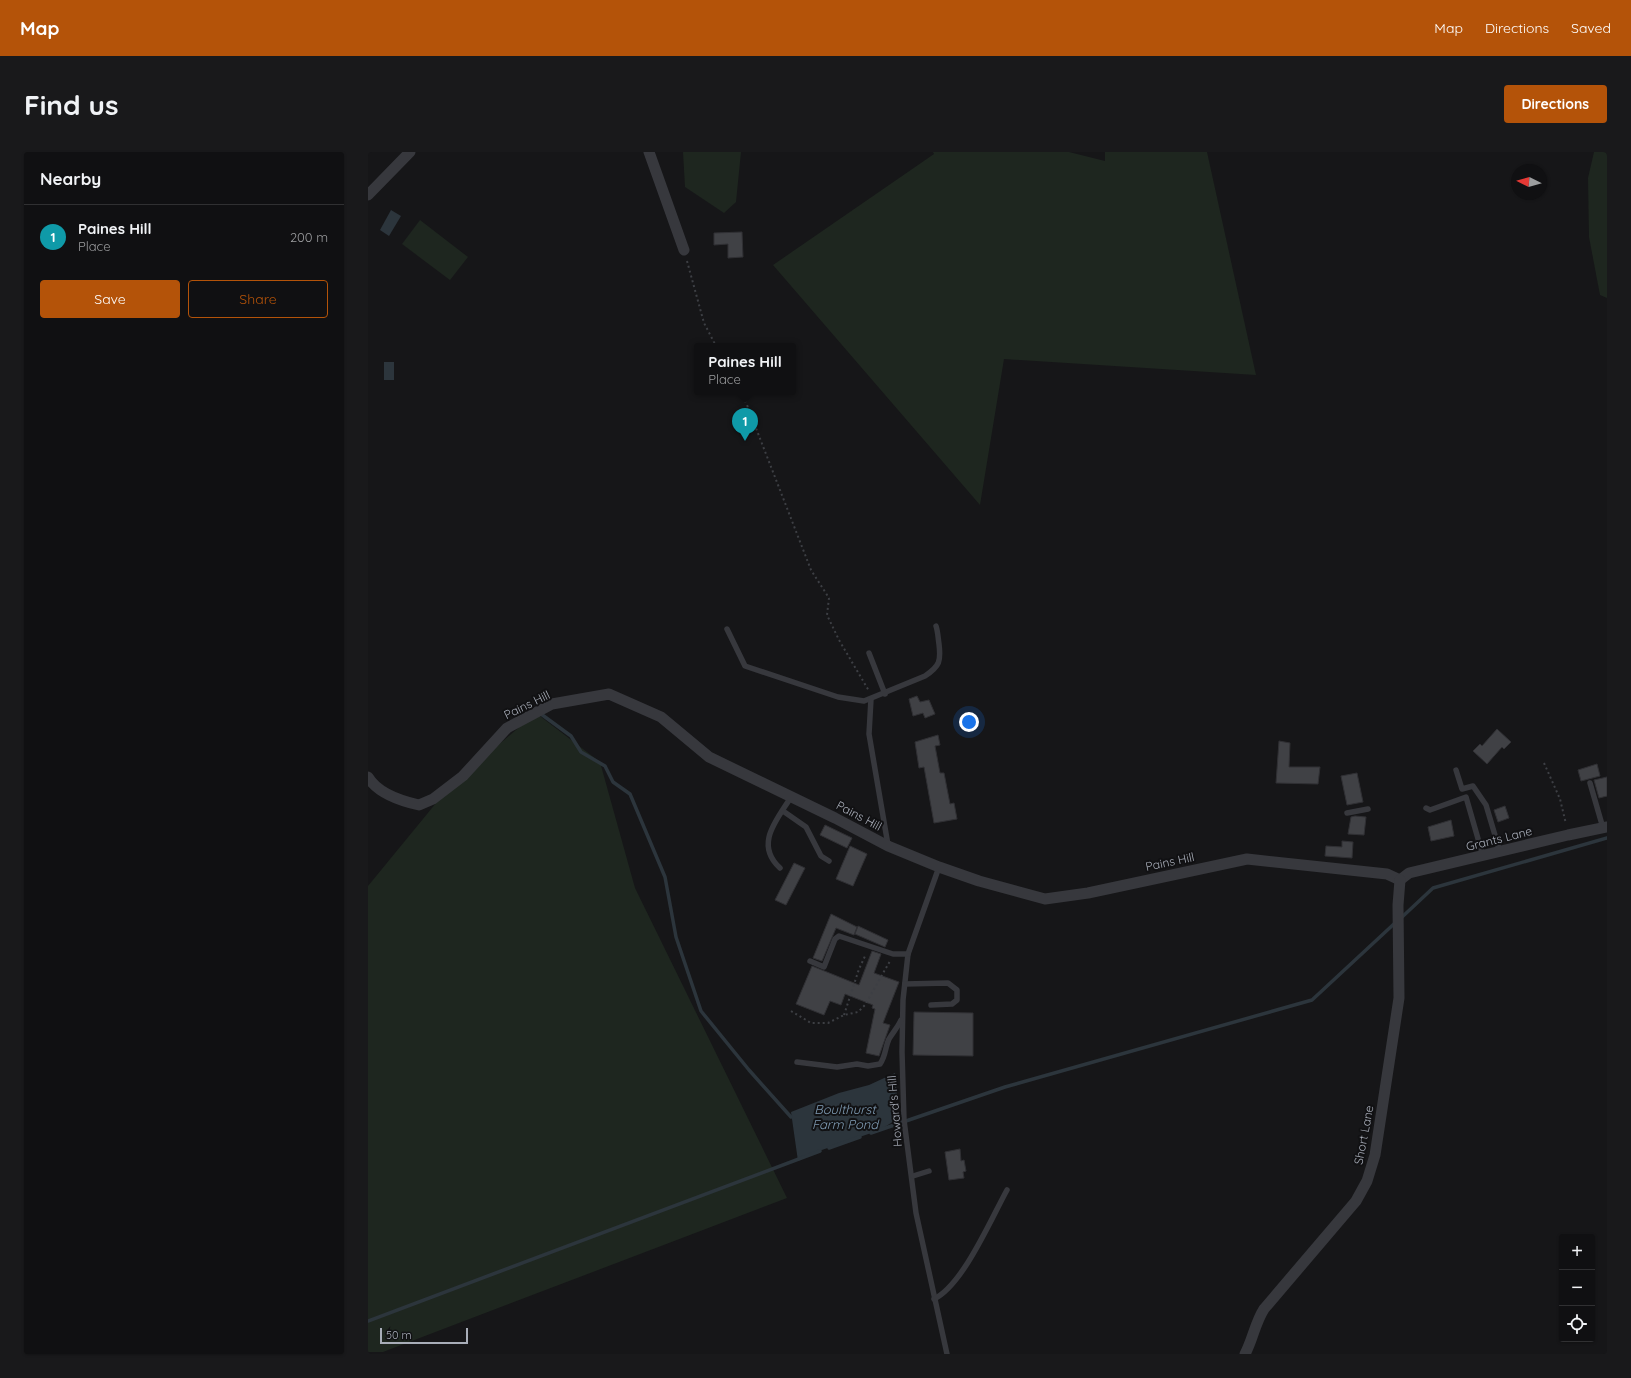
<!DOCTYPE html>
<html lang="en">
<head>
<meta charset="utf-8">
<style>
  :root { --surface:#101012; --page:#19191b; --text:#f1f3f6; --muted:#9c9d9f; --line:#303032; --accent:#b45309 }
  body { margin:0; font-family:Quicksand,sans-serif; background:var(--page); color:var(--text) }
  .controls { position:absolute; right:12px; bottom:12px; display:grid; overflow:hidden; border-radius:4px; box-shadow:0 1px 3px #0004 }
  .controls button { width:36px; height:36px; display:grid; place-items:center; padding:0; border:0; border-bottom:1px solid var(--line); background:var(--surface); color:var(--text); font:20px sans-serif }
  .compass { position:absolute; left:1143px; top:12px; width:36px; height:36px; border-radius:50%; background:var(--surface); box-shadow:0 1px 3px #0004; rotate:275deg }
  .scale { position:absolute; left:12px; bottom:10px; width:88px; box-sizing:border-box; padding-left:4px; border:2px solid #a8adb8; border-top:0; font-size:11px; line-height:14px; white-space:nowrap; color:#a8adb8; -webkit-text-stroke:3px #111113; paint-order:stroke }
  .you { position:absolute; left:601px; top:570px; width:14px; height:14px; margin:-10px; border:3px solid #fff; border-radius:50%; background:#1a73e8; box-shadow:0 0 0 6px #1a73e833 }
  .badge { display:grid; place-items:center; width:26px; height:26px; border-radius:50%; background:var(--accent); color:#fff; font-size:13px; font-weight:700 }
  .pin { position:absolute; translate:-50% -33px; filter:drop-shadow(0 1px 2px #0008) }
  .pin::after { content:''; position:absolute; top:21px; width:14px; height:12px; background:inherit; clip-path:polygon(0 0,100% 0,50% 100%) }
  .popup { position:absolute; left:326px; top:191px; width:102px; height:52px; box-sizing:border-box; display:grid; place-content:center; border-radius:4px; background:var(--surface); filter:drop-shadow(0 1px 3px #0005); font-size:13px; white-space:nowrap; color:var(--muted) }
  .popup b { font-size:15px; color:var(--text) }
  .popup::after { content:''; position:absolute; left:50%; top:100%; margin-left:-8px; border:8px solid transparent; border-top-color:var(--surface) }
  .list { margin:0; padding:0; list-style:none }
  h2 { display:flex; justify-content:space-between; align-items:center; height:52px; margin:0; padding:0 16px; font-size:17px }
  h2 small { font-size:13px; font-weight:400; color:var(--muted) }
  .list li { display:grid; grid-template-columns:26px 1fr auto; gap:12px; align-items:center; box-sizing:border-box; height:64px; padding:0 16px; border-top:1px solid var(--line) }
  .list b { display:block; font-size:15px; white-space:nowrap }
  .list p { margin:0; font-size:13px; white-space:nowrap; color:var(--muted) }
  .list em { font-size:13px; font-style:normal; color:var(--muted) }
  .actions { display:flex; gap:8px; padding:12px 16px }
  .actions a { flex:1; padding:9px 0; border:1px solid var(--accent); border-radius:4px; text-align:center; font-size:14px; color:var(--accent) }
  .actions .main { background:var(--accent); color:#fff }
  .icon { flex:none; width:22px; height:22px; fill:none; stroke:currentColor; stroke-width:2; stroke-linecap:round; stroke-linejoin:round }
  .map { position:relative; flex:none; width:1239px; height:1202px; overflow:hidden; border-radius:4px }
  header { display:flex; align-items:center; gap:24px; box-sizing:border-box; height:56px; padding:0 20px; background:var(--accent); color:#fff }
  header strong { font-size:19px }
  nav { display:flex; gap:22px; margin-inline-start:auto; font-size:14px }
  .intro { display:flex; align-items:center; justify-content:space-between; box-sizing:border-box; height:96px; padding:0 24px }
  h1 { margin:0; font-size:28px }
  .button { padding:10px 18px; border-radius:4px; background:var(--accent); color:#fff; font-size:14px; font-weight:700 }
  main { display:flex; gap:24px; padding:0 24px }
  aside { flex:1; background:var(--surface); border-radius:4px; box-shadow:0 1px 3px #0004 }
  .map>svg:first-child { display:block }
  .green { fill:#1e261f }
  .water { fill:#2c353c }
  .lines { fill:none; stroke-linecap:round; stroke-linejoin:round }
  .stream { stroke:#2c353c; stroke-width:3.5 }
  .building { fill:#404145; stroke:#303034 }
  .path { stroke:#3d3f44; stroke-width:2; stroke-dasharray:2 3; stroke-linecap:butt }
  .service { stroke:#37383d; stroke-width:5.5 }
  .minor { stroke:#37383d; stroke-width:11 }
  .labels { text-anchor:middle; stroke-width:4; stroke-linejoin:round; paint-order:stroke }
  .street-label { font-size:12px; fill:#a8adb8; stroke:#111113 }
  .water-label { font-size:13px; font-style:italic; fill:#7f9bb3; stroke:#111113 }
</style>
</head>
<body>
<header>
<strong>Map</strong>
<nav><a>Map</a><a>Directions</a><a>Saved</a></nav>
</header>
<div class="intro"><h1>Find us</h1><a class="button">Directions</a></div>
<main>
<aside>
<h2>Nearby<small></small></h2>
<ul class="list">
<li><span class="badge" style="background:#0f9aa8">1</span><div><b>Paines Hill</b><p>Place</p></div><em>200 m</em></li>
</ul>
<div class="actions"><a class="main">Save</a><a>Share</a></div>
</aside>
<div class="map">
<svg width="1239" height="1202" viewBox="0 0 1239 1202">
  <rect width="100%" height="100%" fill="#161618"/>
  <g class="green">
    <path d="M315,0H373L368,50L356,61L317,35Z"/>
    <path d="M565,0H701L737,9V0H839L888,223L636,207L612,353L405,113L566,2Z"/>
    <path d="M1226,0H1239V146L1232,143L1221,85L1220,26Z"/>
    <path d="M52,68L100,105L82,128L34,92Z"/>
    <path d="M168,561L232,610L267,736L419,1046L15,1200H0V734L82,634Z"/>
  </g>
  <g class="water">
    <path d="M23,58L33,64L21,84L12,78Z"/>
    <rect x="16" y="210" width="10" height="18"/>
    <path d="M527,921L531,966L512,978L448,1000L430,1009L423,960L471,941L501,933Z"/>
  </g>
  <g class="lines">
    <g class="stream">
      <path d="M173,562L203,584L213,600L237,614L245,630L262,642L297,725L308,785L333,859L381,918L423,965"/>
      <path d="M1033,766L1065,736L1239,686"/>
      <path d="M503,981L637,935L944,848L1027,771"/>
      <path d="M461,996L492,985"/>
      <path d="M0,1169L452,999"/>
    </g>
  </g>
  <g class="building">
    <path d="M374,80L375,105L360,106V92L346,93V81Z"/>
    <path d="M549,544L552,550L561,548L567,562L557,566L555,561L545,564L541,547Z"/>
    <path d="M1129,577L1143,590L1136,597L1134,595L1119,612L1105,599L1112,592L1114,594Z"/>
    <path d="M570,583L572,593L567,594L572,621H576L582,652L586,651L589,667L566,671L556,615L551,616L547,590Z"/>
    <path d="M911,589L922,591L921,615H952L950,632L908,631Z"/>
    <path d="M1229,612L1232,624L1213,629L1210,618Z"/>
    <path d="M989,621L995,650L979,653L973,624Z"/>
    <path d="M1239,625V644L1231,646L1226,628Z"/>
    <path d="M1137,654L1141,666L1130,670L1126,658Z"/>
    <path d="M987,664L998,665L996,683L980,682L983,665Z"/>
    <path d="M1083,668L1086,684L1063,689L1060,675Z"/>
    <path d="M457,673L484,686L479,696L452,683Z"/>
    <path d="M974,689L985,690L984,706L957,704L958,694L974,695Z"/>
    <path d="M482,694L499,702L485,734L468,727Z"/>
    <path d="M426,711L437,716L418,753L407,748Z"/>
    <path d="M463,762L489,775L486,783L468,776L454,809L445,806Z"/>
    <path d="M490,774L520,788L517,795L487,782Z"/>
    <path d="M504,799L513,802L506,821L531,830L515,871L522,873L511,904L498,901L507,857L504,856L505,853L477,842L473,853L462,849L456,863L428,852L444,814L491,833Z"/>
    <path d="M546,860L605,861V904L545,903Z"/>
    <path d="M592,997L593,1009L596,1008L598,1019L595,1020L596,1026L581,1028L577,1000Z"/>
  </g>
  <g class="lines">
    <g class="path">
      <path d="M319,109L336,171L348,194"/>
      <path d="M372,240L379,253L443,418L461,446L459,463L471,488L501,539"/>
      <path d="M1176,611L1192,647L1198,672"/>
      <path d="M423,859L443,871H460L476,863L490,860L497,853L522,809"/>
      <path d="M476,863L491,817L498,802"/>
    </g>
    <g class="service">
      <path d="M359,477L377,514L470,545L496,549L557,524C572,514 573,509 571,492C570,486 570,480 568,474"/>
      <path d="M501,501L517,542"/>
      <path d="M503,547L501,582L520,693"/>
      <path d="M1088,618L1094,637L1105,634L1118,653L1132,700"/>
      <path d="M1222,631L1235,676"/>
      <path d="M1058,656L1062,658L1098,645L1115,704"/>
      <path d="M415,659L438,675L453,704L461,709"/>
      <path d="M979,661L1000,657"/>
      <path d="M571,715L540,802L535,848L534,900L536,968L548,1061L579,1202"/>
      <path d="M412,716C386,692 409,668 423,645"/>
      <path d="M442,809L456,815L467,787L471,784L525,802H540"/>
      <path d="M537,832L580,831L589,838V848L584,852L563,853"/>
      <path d="M429,910L469,915L489,912L500,914L512,912C518,904 517,895 521,887C525,880 530,875 533,868"/>
      <path d="M545,1024L561,1019"/>
      <path d="M566,1147C595,1133 623,1067 639,1038"/>
    </g>
    <g class="minor">
      <path d="M281,0L316,98"/>
      <path d="M0,43L42,0"/>
      <path d="M0,625C10,642 33,649 51,653L65,647L95,624L139,576L184,552L241,542L293,565L341,605L467,666L520,694L571,715L611,729L677,747L720,741L879,707L1019,722L1032,728"/>
      <path d="M1032,728L1041,721L1200,683L1239,675"/>
      <path d="M877,1202C885,1187 887,1171 896,1157L988,1049L999,1029L1007,1003L1031,846L1030,753L1032,728"/>
    </g>
  </g>
  <g class="labels">
    <g class="street-label">
      <text transform="translate(159 553) rotate(-26)" y="4">Pains Hill</text>
      <text transform="translate(491 664) rotate(28)" y="4">Pains Hill</text>
      <text transform="translate(1131 687) rotate(-14)" y="4">Grants Lane</text>
      <text transform="translate(802 710) rotate(-12)" y="4">Pains Hill</text>
      <text transform="translate(527 959) rotate(-95)" y="4">Howard's Hill</text>
      <text transform="translate(996 983) rotate(-79)" y="4">Short Lane</text>
    </g>
    <g class="water-label">
      <text x="477" y="962">Boulthurst<tspan x="477" dy="15">Farm Pond</tspan></text>
    </g>
  </g>
</svg>
<div class="controls">
<button>+</button>
<button>−</button>
<button><svg class="icon" aria-label="locate" viewBox="0 0 24 24"><circle cx="12" cy="12" r="6"/><path d="M12 2v4M12 18v4M2 12h4M18 12h4"/></svg></button>
</div>
<svg class="compass" viewBox="-18 -18 36 36"><path d="M0-13l5 13h-10z" fill="#e53935"/><path d="M0 13l5-13h-10z" fill="#9c9d9f"/></svg>
<div class="scale">50 m</div>
<div class="you"></div>
<div class="pin badge" style="left:377px;top:289px;background:#0f9aa8">1</div>
<div class="popup"><b>Paines Hill</b>Place</div>
</div>
</main>
</body>
</html>
